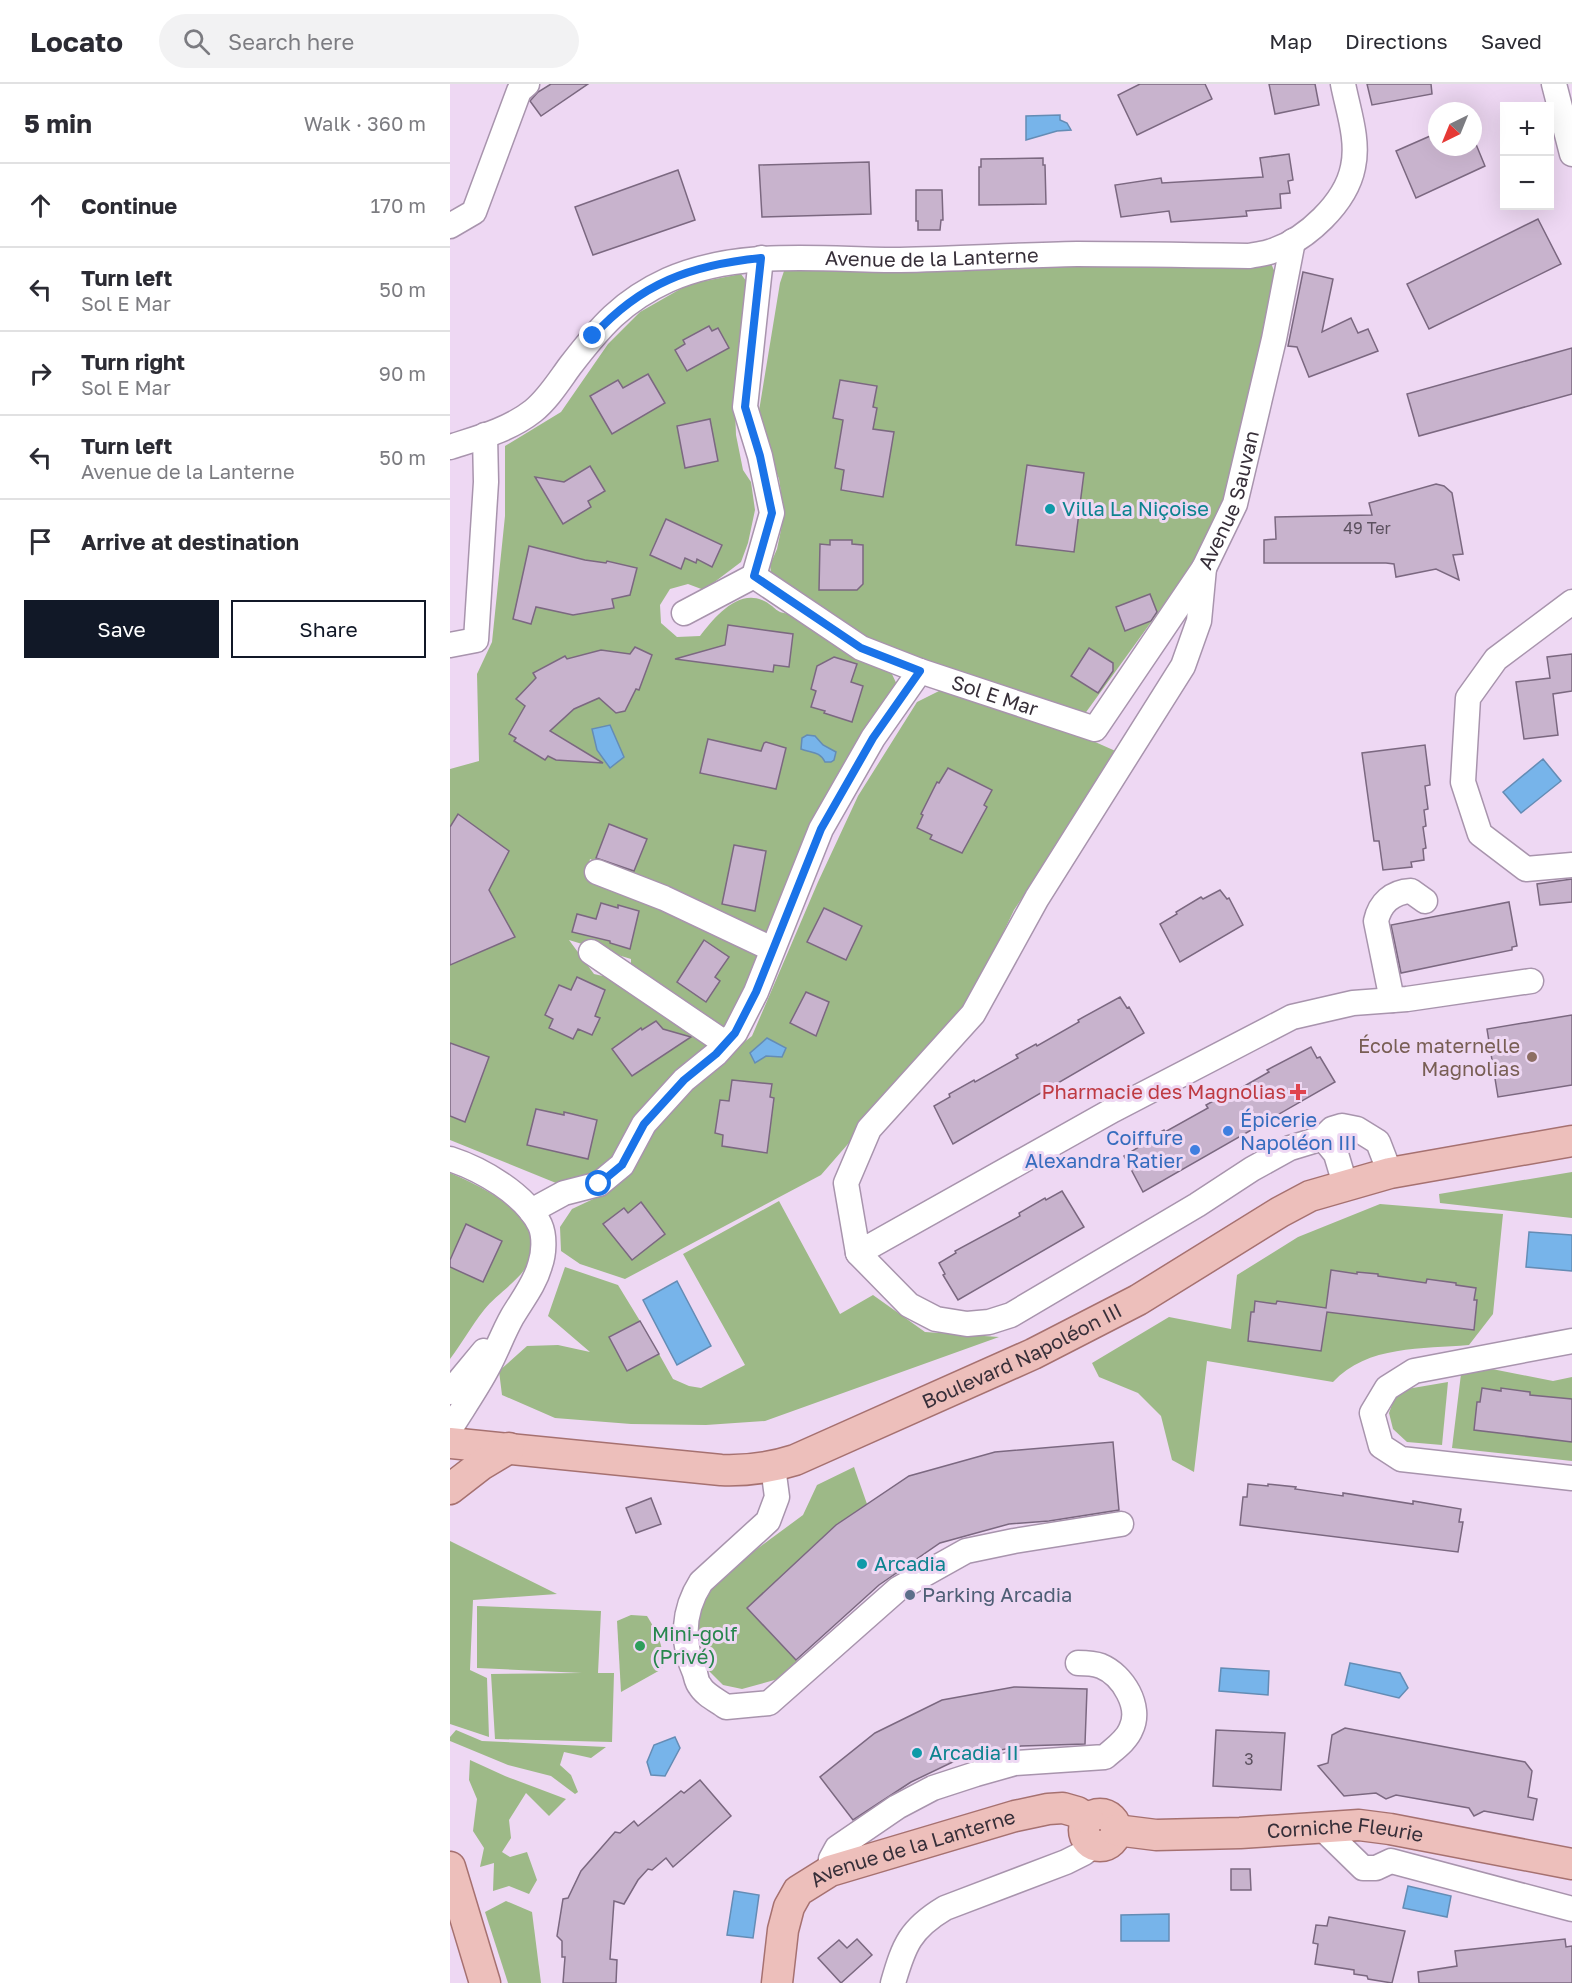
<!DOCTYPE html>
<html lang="en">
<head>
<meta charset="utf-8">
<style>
  :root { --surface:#fff; --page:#f2f2f3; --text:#2b2b33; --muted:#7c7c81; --line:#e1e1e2; --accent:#111827 }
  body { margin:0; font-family:"Golos Text",sans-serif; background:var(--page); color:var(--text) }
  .controls { position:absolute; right:18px; top:18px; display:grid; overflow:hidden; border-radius:0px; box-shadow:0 6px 24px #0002 }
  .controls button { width:54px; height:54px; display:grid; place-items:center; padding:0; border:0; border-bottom:2px solid var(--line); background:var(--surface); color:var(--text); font:30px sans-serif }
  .compass { position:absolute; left:978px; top:18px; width:54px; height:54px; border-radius:50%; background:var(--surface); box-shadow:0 6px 24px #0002; rotate:223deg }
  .stop { position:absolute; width:18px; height:18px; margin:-14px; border:4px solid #1a73e8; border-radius:50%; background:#fff }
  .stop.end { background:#1a73e8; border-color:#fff; box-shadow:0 2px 6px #0008 }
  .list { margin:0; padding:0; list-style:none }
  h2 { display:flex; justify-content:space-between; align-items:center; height:78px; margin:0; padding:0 24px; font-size:26px }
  h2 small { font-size:20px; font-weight:400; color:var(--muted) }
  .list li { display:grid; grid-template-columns:39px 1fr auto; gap:18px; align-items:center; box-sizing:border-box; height:84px; padding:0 24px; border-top:2px solid var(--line) }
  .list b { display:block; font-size:22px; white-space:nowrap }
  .list p { margin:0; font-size:20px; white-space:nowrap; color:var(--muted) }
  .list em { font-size:20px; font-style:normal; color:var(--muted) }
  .actions { display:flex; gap:12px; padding:18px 24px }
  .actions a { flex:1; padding:14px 0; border:2px solid var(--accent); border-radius:0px; text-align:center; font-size:21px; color:var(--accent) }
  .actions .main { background:var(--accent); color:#fff }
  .icon { flex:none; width:33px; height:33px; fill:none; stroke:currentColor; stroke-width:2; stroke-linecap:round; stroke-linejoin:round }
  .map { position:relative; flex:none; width:1122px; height:1899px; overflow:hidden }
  header { display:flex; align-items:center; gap:36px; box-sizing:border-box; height:84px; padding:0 30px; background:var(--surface); border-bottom:2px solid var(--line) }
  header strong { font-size:28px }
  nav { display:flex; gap:33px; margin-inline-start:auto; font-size:21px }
  .search { width:420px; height:54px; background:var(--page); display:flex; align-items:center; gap:15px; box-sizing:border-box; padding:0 21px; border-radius:33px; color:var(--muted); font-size:22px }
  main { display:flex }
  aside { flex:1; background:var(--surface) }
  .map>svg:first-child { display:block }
  .green { fill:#9db987 }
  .water { fill:#77b4ea; stroke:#648cb5; stroke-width:1.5 }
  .building { fill:#c8b3cd; stroke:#7b6880; stroke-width:1.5 }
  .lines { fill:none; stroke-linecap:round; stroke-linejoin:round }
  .minor-casing { stroke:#a894ad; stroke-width:27 }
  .major-casing { stroke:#a67170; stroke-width:33 }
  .minor { stroke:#fff; stroke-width:24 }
  .major { stroke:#edbfbb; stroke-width:30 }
  .route { stroke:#1a73e8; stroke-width:8 }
  .culture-dot { fill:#0f9aa8; stroke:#eed8f3; stroke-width:2 }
  .education-dot { fill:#8d6e63; stroke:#eed8f3; stroke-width:2 }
  .health-dot { fill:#e0444e; stroke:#eed8f3; stroke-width:2 }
  .shop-dot { fill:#3f7fe0; stroke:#eed8f3; stroke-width:2 }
  .service-dot { fill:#5c6f8a; stroke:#eed8f3; stroke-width:2 }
  .leisure-dot { fill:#2e9e5b; stroke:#eed8f3; stroke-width:2 }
  .labels { text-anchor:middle; stroke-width:6; stroke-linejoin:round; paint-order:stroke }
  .number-label { font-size:16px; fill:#5b505e }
  .street-label { font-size:20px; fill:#372f39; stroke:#eed8f3 }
  .culture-label { font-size:20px; fill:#0d838f; stroke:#eed8f3; text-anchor:start }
  .education-label { font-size:20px; fill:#785e54; stroke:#eed8f3; text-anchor:end }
  .health-label { font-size:20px; fill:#be3a42; stroke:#eed8f3; text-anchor:end }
  .shop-label { font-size:20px; fill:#366cbe; stroke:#eed8f3; text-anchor:start }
  .service-label { font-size:20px; fill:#4e5e75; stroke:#eed8f3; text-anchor:start }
  .leisure-label { font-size:20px; fill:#27864d; stroke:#eed8f3; text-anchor:start }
</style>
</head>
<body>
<header>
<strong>Locato</strong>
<div class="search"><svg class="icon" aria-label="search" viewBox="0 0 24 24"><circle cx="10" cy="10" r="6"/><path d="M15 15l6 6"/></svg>Search here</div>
<nav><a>Map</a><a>Directions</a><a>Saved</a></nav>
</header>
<main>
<aside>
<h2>5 min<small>Walk · 360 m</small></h2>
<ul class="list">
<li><svg class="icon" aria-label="ahead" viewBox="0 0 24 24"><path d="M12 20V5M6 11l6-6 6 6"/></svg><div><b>Continue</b></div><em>170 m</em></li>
<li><svg class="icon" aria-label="left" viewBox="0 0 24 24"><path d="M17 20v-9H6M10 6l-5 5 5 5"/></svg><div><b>Turn left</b><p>Sol E Mar</p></div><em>50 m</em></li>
<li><svg class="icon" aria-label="right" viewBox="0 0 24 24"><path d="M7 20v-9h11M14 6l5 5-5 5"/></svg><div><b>Turn right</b><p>Sol E Mar</p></div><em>90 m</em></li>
<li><svg class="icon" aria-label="left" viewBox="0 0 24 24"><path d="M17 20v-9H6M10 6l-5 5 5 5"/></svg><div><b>Turn left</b><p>Avenue de la Lanterne</p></div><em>50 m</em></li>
<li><svg class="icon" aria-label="arrive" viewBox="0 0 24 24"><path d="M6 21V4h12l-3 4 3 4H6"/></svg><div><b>Arrive at destination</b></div></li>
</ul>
<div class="actions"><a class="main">Save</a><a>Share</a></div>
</aside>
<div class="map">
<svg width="1122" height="1899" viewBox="0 0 1122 1899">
  <rect width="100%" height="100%" fill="#eed8f3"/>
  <g class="green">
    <path d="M820,177L829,198L783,403L764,451L634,631L412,559L323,503L320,481L327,465L332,441L331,409L329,395L307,339L330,199L334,187L761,181Z"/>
    <path d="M291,190L302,205L285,325L286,351L293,386L301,398L305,426L298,459L291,478L254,506L238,500L220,505L210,521L211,539L227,553L250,552C263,535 287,505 312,516C328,523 323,530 345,530L441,588L449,605L320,855L140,775L136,795L210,821L314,867L284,940L271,948L181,890V875L119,856L144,890L183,899L262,957L224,988L205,1009L165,1070L150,1086L129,1097L106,1099L0,1056V685L29,677L27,590L42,558L55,432V362L111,328L158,260L190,228L239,200Z"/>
    <path d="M495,604L600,638L670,669L564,826L518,922L371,1091L175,1195L130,1180L111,1167L110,1143L122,1125L156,1109L190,1069L219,1024L245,997L302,952L368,798L408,712L467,618Z"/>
    <path d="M1122,1088V1134L990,1119L989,1110Z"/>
    <path d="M0,1089C34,1103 103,1136 76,1183C68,1197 45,1212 34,1226C22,1241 12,1259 0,1275Z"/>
    <path d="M329,1117L390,1230L423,1211L475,1248L549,1253L315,1337L256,1341L181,1340L105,1334L52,1311L49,1287L77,1262L108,1261L140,1268L98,1232L115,1183L168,1201L190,1237L159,1253L177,1287L209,1270L223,1295L239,1302L251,1304L295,1281L233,1170Z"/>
    <path d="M930,1120L1053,1130L1043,1230L1019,1261C973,1265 917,1261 883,1298L757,1277L744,1388L722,1376L711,1332L688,1309L649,1293L642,1279L719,1233L781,1245L787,1191L848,1153Z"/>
    <path d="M1042,1285L1103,1297L1122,1293V1377L1002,1364L1011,1290Z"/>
    <path d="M998,1298L992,1361L957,1358L943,1345L939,1329L944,1315L957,1305Z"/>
    <path d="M404,1383L417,1420L386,1441L297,1524L347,1577L328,1595L292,1605L273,1601L244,1572L247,1530L258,1507L276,1488L353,1431L367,1401Z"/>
    <path d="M0,1457L107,1510L23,1516L20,1586L37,1594L39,1653L0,1640Z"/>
    <path d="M27,1522L151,1527L148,1589H164L162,1658L45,1655L41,1590L132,1589L27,1584Z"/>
    <path d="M181,1531L197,1532C208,1550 215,1564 212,1585L171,1608L167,1537Z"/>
    <path d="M6,1646L32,1657L156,1663L141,1674L114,1668L110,1681L121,1691L128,1708L125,1710L101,1692L58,1681L0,1657V1653Z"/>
    <path d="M20,1676L55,1692L116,1715L99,1732L76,1709L59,1736L61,1754L52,1768L60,1773L77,1768L87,1796L79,1810L59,1802L43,1807L44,1779L30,1783L34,1764L23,1747L27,1715L19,1696Z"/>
    <path d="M56,1817L82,1828L91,1899H58L35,1828Z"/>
  </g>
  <g class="water">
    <path d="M610,31V36L617,39L621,46L607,47L576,56V32Z"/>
    <path d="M160,641L174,673L160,684L147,666L142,645Z"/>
    <path d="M357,651L365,652L373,661L386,668L384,676L381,678H375C370,667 361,669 351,665L352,654Z"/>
    <path d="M1093,675L1111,697L1071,729L1053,708Z"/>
    <path d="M317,954L336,964L332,973L316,972L305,979L300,969Z"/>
    <path d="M1079,1148L1122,1151V1187L1076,1183Z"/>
    <path d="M227,1197L261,1262L227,1281L193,1216Z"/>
    <path d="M900,1579L950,1589L958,1604L949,1614L895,1601Z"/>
    <path d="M771,1584L819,1587L818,1611L769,1607Z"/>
    <path d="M225,1653L230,1664L215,1692L201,1691L197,1678L204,1661Z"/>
    <path d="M958,1802L1001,1812L997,1833L953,1824Z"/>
    <path d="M284,1807L309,1811L303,1854L277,1851Z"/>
    <path d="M719,1830V1857H671V1831Z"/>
  </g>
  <g class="building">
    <path d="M101,0H138L91,32L80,17L88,8Z"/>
    <path d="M690,0H755L762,15L687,51L668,11Z"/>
    <path d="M819,0H865L869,21L825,30Z"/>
    <path d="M917,0H981L982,10L922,21Z"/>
    <path d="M987,49V63H1023V53L1035,82L966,114L946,67Z"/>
    <path d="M839,70L843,96L838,97L840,109L830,110L831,124L796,127L797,132L721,138L719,127L671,133L665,101L711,94L712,99L813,93L810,74Z"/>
    <path d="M593,74V81H595L596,120L529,121V83H531V75Z"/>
    <path d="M419,78L421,130L312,133L309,81Z"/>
    <path d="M228,86L245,136L143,171L125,123Z"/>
    <path d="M466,106H492L493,136H491L490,146H468V137H466Z"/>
    <path d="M1088,135L1111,180L979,245L957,200Z"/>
    <path d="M853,188L883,195L872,248L901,234L908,249L918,245L928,267L859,293L847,263L838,262Z"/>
    <path d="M259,242L262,247L268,244L279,264L237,287L225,266L235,260L233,256Z"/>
    <path d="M1122,264V310L969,352L957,310Z"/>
    <path d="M198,290L215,319L162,350L140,312L168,296L173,304Z"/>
    <path d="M390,296L427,302L423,323L427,324L423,345L444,348L433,413L391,406L394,386L385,384L393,336L383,334Z"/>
    <path d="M260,335L268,377L235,384L227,342Z"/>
    <path d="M577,381L634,389L624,468L566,461Z"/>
    <path d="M140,382L155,407L138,417L141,423L113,440L85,393L114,398Z"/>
    <path d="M986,400L994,402L1002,409L1013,470L1003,471L1009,496L986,485L946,493L944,480L936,479H814V456L826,455L825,433L922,431L919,419Z"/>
    <path d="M216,435L272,461L262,483L247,475L246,479L235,474L231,485L200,471Z"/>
    <path d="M380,456H402V460L413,461V500L407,506H369L370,460L380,461Z"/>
    <path d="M79,462L135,476L156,479L157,477L187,484L180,511L162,515L164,524L123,531L86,523L81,540L63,535Z"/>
    <path d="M700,510L707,528L701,537L675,547L666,523Z"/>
    <path d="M278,541L343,550L339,583L324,581L323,588L225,575L275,561Z"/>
    <path d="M185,563L202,571L189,606L186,605L175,627L166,629L149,614L124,625L100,647L153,679L106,676L98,672L95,676L64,657L66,654L59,650L75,622L66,615L86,594L83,589L115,572L117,575L151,566L180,570Z"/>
    <path d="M639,564L663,579V587L648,609L621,592Z"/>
    <path d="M1122,570V607L1103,610L1108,651L1074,655L1066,598L1100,594L1097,573Z"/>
    <path d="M384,573L407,580L401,598L413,602L402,638L374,629L375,627L361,623L366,607L361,605L367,582Z"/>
    <path d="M258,655L311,667L314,659L316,658L336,664L326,705L250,689Z"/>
    <path d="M975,661L980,701L975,702L978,725L974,726L976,742L973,743L976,764L973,765L974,776L961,778L962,783L933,786L929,757H924L912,669Z"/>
    <path d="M498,684L542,706L534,721L537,723L512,769L480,755L482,751L467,744L473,731L471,730L487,698L489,699Z"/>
    <path d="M8,730L59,767L39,806L65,853L0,881V743Z"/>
    <path d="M159,740L197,755L184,787L146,774Z"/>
    <path d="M284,761L316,767L305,827L272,820Z"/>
    <path d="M1122,795V818L1090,821L1087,800Z"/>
    <path d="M770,806L777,815L779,814L793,841L730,878L710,840L727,830L726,828L751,813L753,815Z"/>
    <path d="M1059,818L1067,862L1062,863V866L951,889L941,841Z"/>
    <path d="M151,819L168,824V821L189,827L180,865L160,859V857L122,848L127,830L146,835Z"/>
    <path d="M374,824L412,842L396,876L357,858Z"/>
    <path d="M254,856L279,873L265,893L270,897L256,918L227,898Z"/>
    <path d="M127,893L155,906L145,932L150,934L142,951L128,945L123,955L99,944L103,935L95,931L109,901L121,906Z"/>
    <path d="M356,908L379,918L366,952L340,939Z"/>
    <path d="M670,913L677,924L679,923L694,949L503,1060L484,1022L500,1013L499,1010L524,996L525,998L568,974L566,971L586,960L587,962L629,938L628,936Z"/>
    <path d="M1122,931V1001L1048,1013L1037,945Z"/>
    <path d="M206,937L213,945L241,953L182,992L162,965L191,944L192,946Z"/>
    <path d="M0,959L39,973L15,1038L0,1032Z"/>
    <path d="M861,963L867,974L870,973L885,998L693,1108L674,1072L689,1063L688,1060L714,1046L715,1048L758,1024L756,1021L776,1010L777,1012L819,988L817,986Z"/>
    <path d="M282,996L322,1000L320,1013L324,1014L317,1069L272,1062L273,1051L265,1049L270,1016L279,1017Z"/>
    <path d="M86,1025L114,1031V1028L147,1036L138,1075L77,1061Z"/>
    <path d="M612,1107L634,1143L508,1216L493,1191L495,1190L489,1179L506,1169L505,1167L570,1132L569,1129L595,1114L596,1116Z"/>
    <path d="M191,1118L215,1150L182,1176L153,1140L174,1124L178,1129Z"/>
    <path d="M16,1140L52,1157L33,1198L0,1183V1176Z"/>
    <path d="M881,1186L907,1190V1188L928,1190V1192L976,1199L977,1195L1006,1199V1201L1026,1204L1024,1216H1027L1024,1246L877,1228L871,1267L798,1257L801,1228H804L805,1217L826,1220L827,1217L876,1224Z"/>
    <path d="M190,1237L209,1270L177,1287L159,1253Z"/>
    <path d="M1032,1304L1051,1307V1304L1080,1308V1311L1122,1315V1358L1024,1346L1027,1318H1030Z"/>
    <path d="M663,1358L669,1426L599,1437L559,1440L490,1459L429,1501L346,1576L297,1524L386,1441L459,1392L545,1368Z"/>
    <path d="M798,1400L818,1402V1400L846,1403L845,1405L893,1412V1409L963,1420V1417L1011,1425L1009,1438H1013L1008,1468L790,1441L793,1413H797Z"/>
    <path d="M201,1414L211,1440L186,1449L176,1424Z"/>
    <path d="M564,1603L637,1605L635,1660L571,1662L511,1674L461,1698L403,1736L370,1693L425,1649L492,1616Z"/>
    <path d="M895,1644L1075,1678L1082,1687L1078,1713L1087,1715L1083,1736L1034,1727L1024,1732L1019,1724L946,1711L936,1715L926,1709L894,1712L868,1682L878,1679L882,1651Z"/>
    <path d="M766,1646L835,1649L831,1706L763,1702Z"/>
    <path d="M250,1696L281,1732L223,1783L216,1774L202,1786L198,1785L188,1796L174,1820L164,1817L160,1875L167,1876L166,1899H113L115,1873H112V1857L107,1852L113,1815L118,1814L131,1787L165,1748L170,1749L184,1737L188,1742L231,1707L234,1709Z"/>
    <path d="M781,1785H800L801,1806H781Z"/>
    <path d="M879,1833L955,1847L942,1899L918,1895L917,1892L904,1890V1886L865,1880L868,1860L863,1859L866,1841L877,1842Z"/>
    <path d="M407,1855L422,1871L391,1899L368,1874L389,1856L397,1864Z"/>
    <path d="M1115,1855L1116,1863L1122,1862V1899H969L968,1888L1007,1882L1005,1867Z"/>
  </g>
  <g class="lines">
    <defs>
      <g id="minor">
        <path d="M1104,0L1122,70"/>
        <path d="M0,142L24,128L69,7L77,0"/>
        <path id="s1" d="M311,174L295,323L310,372L322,429L304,492L411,564L470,587L645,645L754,484L785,420L824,255L843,157"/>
        <path id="s2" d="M0,363C28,354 59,346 83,327C98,315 109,297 120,282C150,243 172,217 218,196C291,164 373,176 450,176C509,175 568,171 627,170C684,170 742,171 799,172C807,170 815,170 822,167C856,156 896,119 903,83C909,56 898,26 893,0"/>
        <path d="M754,484L749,537L733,582L587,814L523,930L419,1045L396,1099L408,1169L459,1221L486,1235L517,1240L539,1238L561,1231L747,1121L802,1085L840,1064L873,1054L882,1045L892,1042L907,1045L920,1053L928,1058L940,1089"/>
        <path d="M1122,518L1046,575L1018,614L1013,698L1030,750L1076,785L1122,781"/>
        <path d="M234,529L304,492"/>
        <path d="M0,561L26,556L36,398L35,351"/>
        <path d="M147,788L214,814L322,865"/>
        <path d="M141,868L275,959"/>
        <path d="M942,916L926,837C930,819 942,808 961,807L975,817"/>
        <path d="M873,1054L886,1070L895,1100"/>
        <path d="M0,1075C31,1085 75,1110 90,1141C95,1152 94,1170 90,1181C85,1200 72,1216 62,1233C53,1249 47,1266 38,1283C27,1304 13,1324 0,1345"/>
        <path d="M81,1127L114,1109L149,1100L172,1081L194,1040L234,996L266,970L285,949L306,908L371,745L423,654L470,587"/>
        <path d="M408,1169L663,1026L842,933L903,919L957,915L1081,897"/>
        <path d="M1122,1257L964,1287L937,1304L922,1329L931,1362L951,1375L1122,1394"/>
        <path d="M0,1308L34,1267"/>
        <path d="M323,1383L327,1413L318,1437L251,1498C233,1526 231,1558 245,1589C246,1593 247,1599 250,1602C254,1610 268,1617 276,1623L319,1619L448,1505L516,1467L564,1457L671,1440"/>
        <path d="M871,1743L913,1784H926L941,1777L1122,1825"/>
        <path d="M380,1787L381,1775L387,1764L447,1723L483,1704L526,1690L565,1679L655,1673C664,1665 677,1656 681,1645C692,1623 673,1591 651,1582C643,1579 636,1579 628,1579"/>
        <path d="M443,1899C454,1861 460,1845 495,1824L616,1778L634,1769L644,1761"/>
      </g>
      <g id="major">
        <path id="s3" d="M0,1359L271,1386C297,1387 320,1384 345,1376L583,1270L688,1216L830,1128L860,1112L940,1089L1122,1057"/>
        <path d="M0,1405L31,1381L59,1364"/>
        <circle cx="650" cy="1746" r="16"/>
        <path id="s4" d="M666,1746L706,1751L790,1749L909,1741L940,1745L1122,1780"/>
        <path d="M0,1783L35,1899"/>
        <path id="s5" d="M327,1899L333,1846L339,1823L348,1807L380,1787L565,1732L598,1725L613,1724L627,1728L638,1735"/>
      </g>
    </defs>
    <use href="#minor" class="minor-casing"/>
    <use href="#major" class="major-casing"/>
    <use href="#minor" class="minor"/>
    <use href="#major" class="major"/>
  </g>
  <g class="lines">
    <path class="route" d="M143,252C191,199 241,181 311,174L295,323L310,372L322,429L304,492L411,564L470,587L423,654L371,745L306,908L285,949L266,970L234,996L194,1040L172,1081L149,1100"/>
  </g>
  <g class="culture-dot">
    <circle cx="600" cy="425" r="6"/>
    <circle cx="412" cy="1480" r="6"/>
    <circle cx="467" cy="1669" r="6"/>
  </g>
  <circle class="education-dot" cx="1082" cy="973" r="6"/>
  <path class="health-dot" d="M845 999h6v6h6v6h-6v6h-6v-6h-6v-6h6z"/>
  <g class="shop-dot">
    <circle cx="778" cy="1047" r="6"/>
    <circle cx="745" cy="1066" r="6"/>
  </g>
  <circle class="service-dot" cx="460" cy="1511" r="6"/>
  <circle class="leisure-dot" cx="190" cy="1562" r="6"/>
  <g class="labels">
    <g class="number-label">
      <text x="917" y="450">49 Ter</text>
      <text x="799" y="1681">3</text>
    </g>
    <g class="street-label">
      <text dy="7" stroke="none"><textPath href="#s2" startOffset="548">Avenue de la Lanterne</textPath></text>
      <text dy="7" stroke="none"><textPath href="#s1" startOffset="969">Avenue Sauvan</textPath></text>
      <text dy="7" stroke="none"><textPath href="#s1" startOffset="596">Sol E Mar</textPath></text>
      <text dy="7" stroke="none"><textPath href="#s3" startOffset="597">Boulevard Napoléon III</textPath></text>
      <text dy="7" stroke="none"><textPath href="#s4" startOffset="230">Corniche Fleurie</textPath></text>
      <text dy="7" stroke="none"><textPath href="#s5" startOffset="219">Avenue de la Lanterne</textPath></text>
    </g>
    <g class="culture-label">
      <text x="612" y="432">Villa La Niçoise</text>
      <text x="424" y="1487">Arcadia</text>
      <text x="479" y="1676">Arcadia II</text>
    </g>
    <g class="education-label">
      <text x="1070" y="969">École maternelle<tspan x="1070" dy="23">Magnolias</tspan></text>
    </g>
    <g class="health-label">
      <text x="836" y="1015">Pharmacie des Magnolias</text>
    </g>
    <g class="shop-label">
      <text x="790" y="1043">Épicerie<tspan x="790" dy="23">Napoléon III</tspan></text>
      <text x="733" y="1061" text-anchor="end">Coiffure<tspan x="733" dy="23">Alexandra Ratier</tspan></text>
    </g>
    <g class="service-label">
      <text x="472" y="1518">Parking Arcadia</text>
    </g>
    <g class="leisure-label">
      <text x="202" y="1557">Mini-golf<tspan x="202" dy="23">(Privé)</tspan></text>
    </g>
  </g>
</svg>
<div class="controls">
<button>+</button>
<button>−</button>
</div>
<svg class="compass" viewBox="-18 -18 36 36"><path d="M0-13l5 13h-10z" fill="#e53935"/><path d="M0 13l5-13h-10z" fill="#7c7c81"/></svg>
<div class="stop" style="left:149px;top:1100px"></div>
<div class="stop end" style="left:143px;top:252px"></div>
</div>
</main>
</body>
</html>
